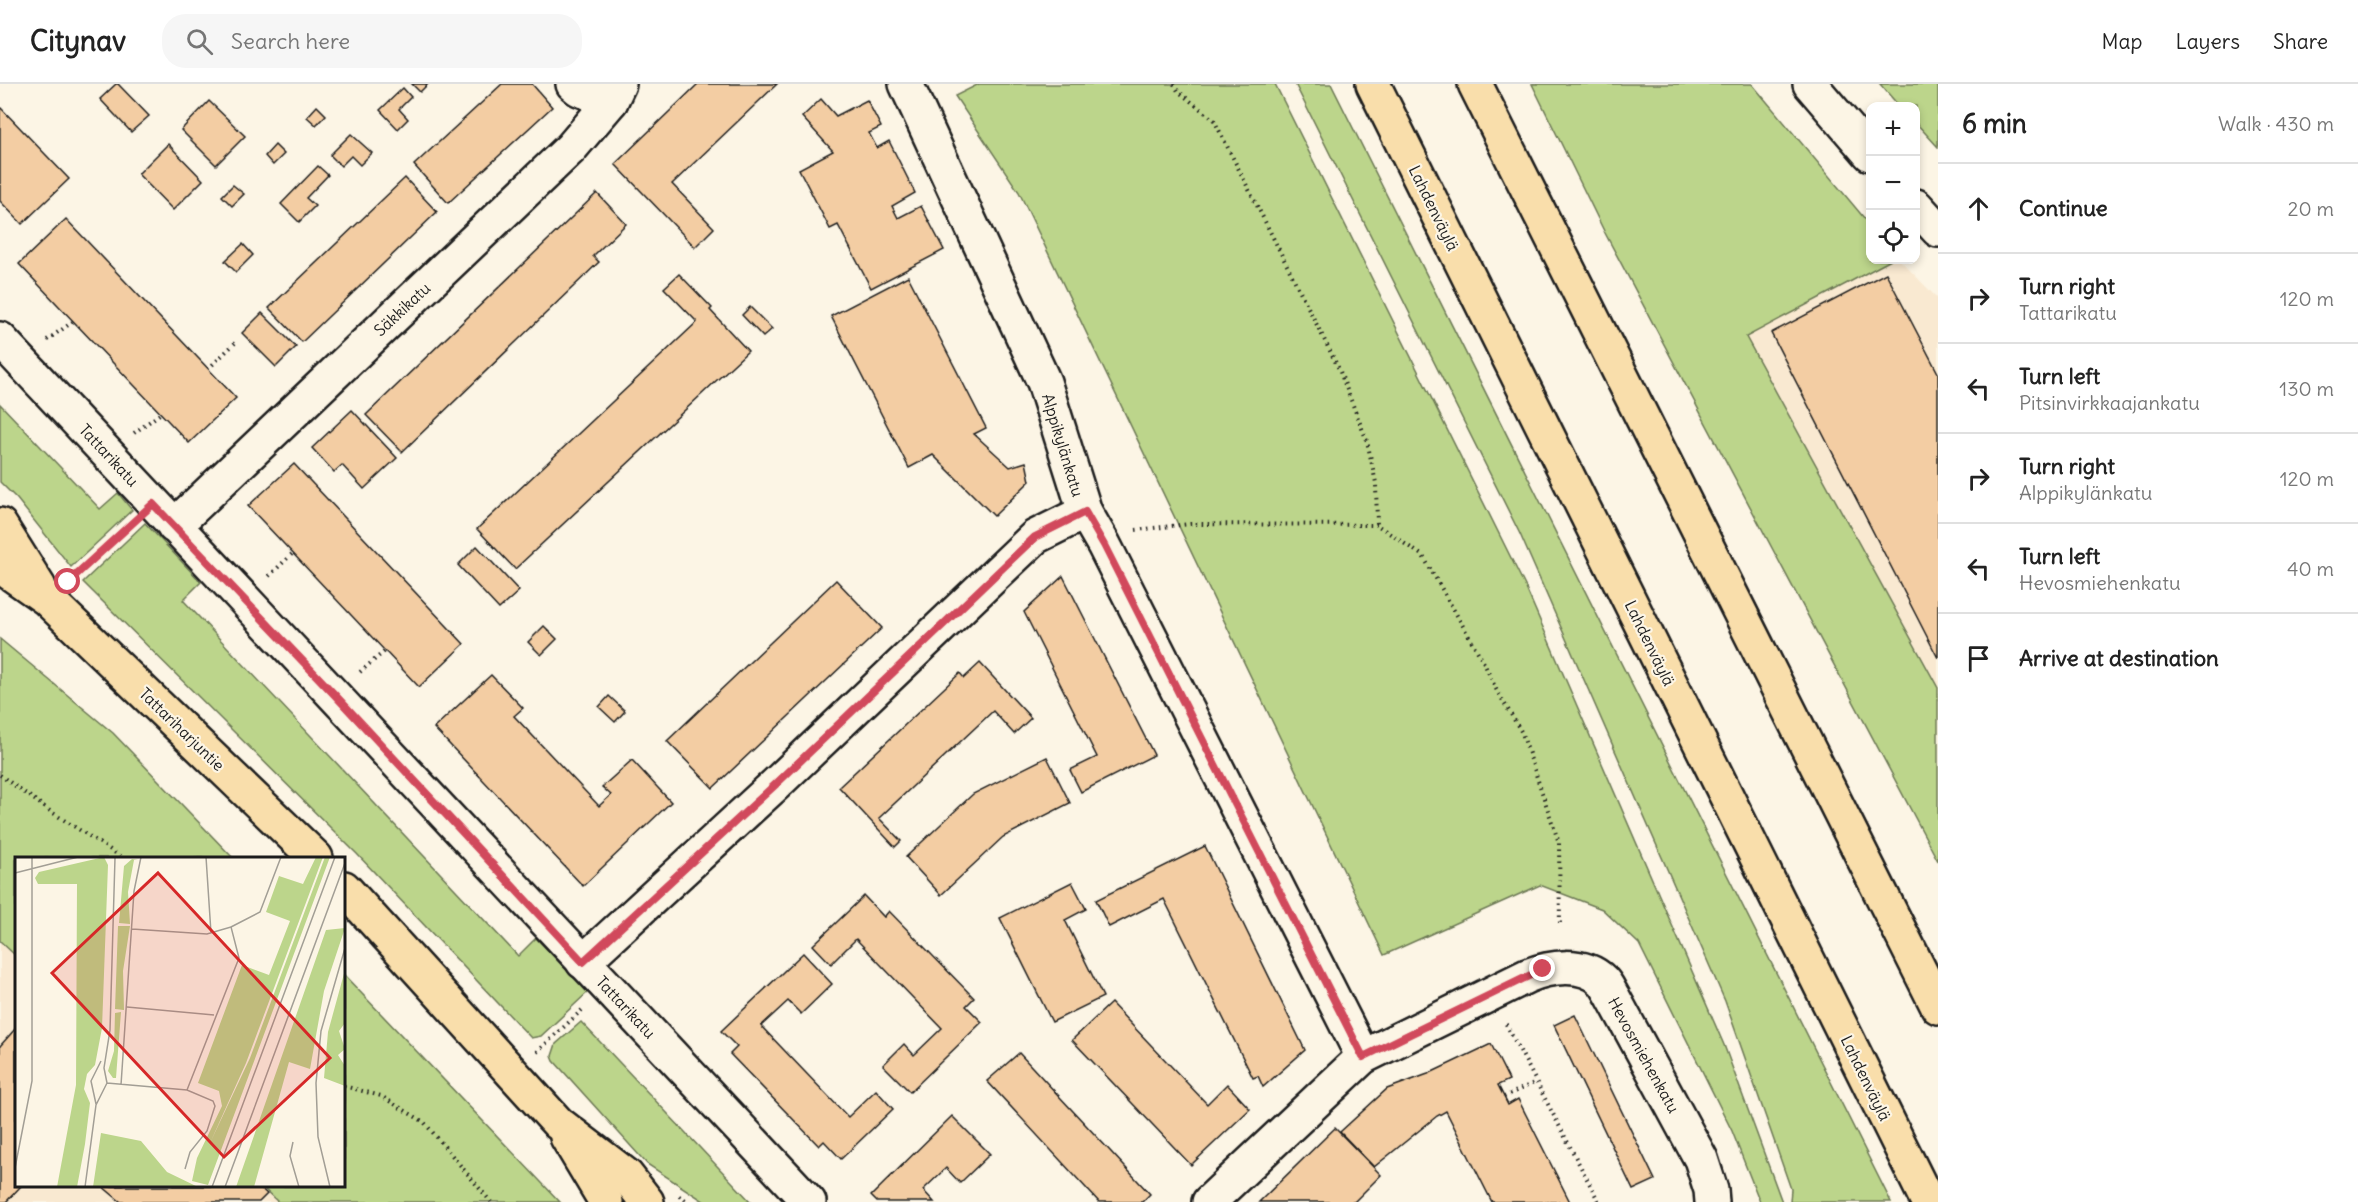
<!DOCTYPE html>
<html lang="en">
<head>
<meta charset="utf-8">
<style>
  :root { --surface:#fff; --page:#f6f6f6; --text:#222; --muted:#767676; --line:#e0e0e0 }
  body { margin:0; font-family:Delius,sans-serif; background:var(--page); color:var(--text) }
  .controls { position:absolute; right:18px; top:18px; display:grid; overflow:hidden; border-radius:12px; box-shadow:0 3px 9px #0003 }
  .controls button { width:54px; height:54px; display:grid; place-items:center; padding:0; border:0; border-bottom:2px solid var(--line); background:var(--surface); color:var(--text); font:30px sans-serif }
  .stop { position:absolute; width:18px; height:18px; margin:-14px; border:4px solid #d1495b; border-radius:50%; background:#fff }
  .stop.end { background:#d1495b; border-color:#fff; box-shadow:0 2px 6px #0008 }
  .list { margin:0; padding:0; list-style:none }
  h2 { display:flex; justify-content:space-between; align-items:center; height:78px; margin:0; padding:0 24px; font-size:26px }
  h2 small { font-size:20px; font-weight:400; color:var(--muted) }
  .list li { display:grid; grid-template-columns:39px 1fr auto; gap:18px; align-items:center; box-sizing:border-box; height:90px; padding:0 24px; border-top:2px solid var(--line) }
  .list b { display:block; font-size:22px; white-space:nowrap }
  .list p { margin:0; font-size:20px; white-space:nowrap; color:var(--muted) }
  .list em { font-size:20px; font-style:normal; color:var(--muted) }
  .icon { flex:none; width:33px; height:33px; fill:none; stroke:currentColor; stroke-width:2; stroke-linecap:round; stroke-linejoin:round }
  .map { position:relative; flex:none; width:1938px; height:1118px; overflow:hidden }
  header { display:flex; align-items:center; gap:36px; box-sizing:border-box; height:84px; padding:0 30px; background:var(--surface); border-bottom:2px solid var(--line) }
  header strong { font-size:28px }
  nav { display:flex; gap:33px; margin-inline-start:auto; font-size:21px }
  .search { width:420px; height:54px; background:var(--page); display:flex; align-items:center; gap:15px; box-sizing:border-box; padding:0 21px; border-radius:24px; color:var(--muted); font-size:22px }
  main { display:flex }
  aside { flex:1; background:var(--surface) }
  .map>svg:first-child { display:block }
  .built { fill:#f9e9d1 }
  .green { fill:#bcd58b; stroke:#6c7854; stroke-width:1.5 }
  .building { fill:#f3cda3; stroke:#1c1c1c; stroke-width:1.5 }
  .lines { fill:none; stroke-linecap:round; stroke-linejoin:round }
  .minor-casing { stroke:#1c1c1c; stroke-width:38 }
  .major-casing { stroke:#1c1c1c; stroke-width:38 }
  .highway-casing { stroke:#1c1c1c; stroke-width:38 }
  .path { stroke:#1c1c1c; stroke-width:4; stroke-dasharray:1.5 4.5; stroke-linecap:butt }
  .minor { stroke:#fcf5e5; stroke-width:33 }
  .major { stroke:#f9deab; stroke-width:33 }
  .highway { stroke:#f9deab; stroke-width:33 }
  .route { stroke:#d1495b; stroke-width:8 }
  .labels { text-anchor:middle; stroke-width:4.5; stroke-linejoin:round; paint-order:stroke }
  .street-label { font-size:16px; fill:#1c1c1c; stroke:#fcf5e5 }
  .inset-road { fill:none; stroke:#a29e95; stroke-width:1.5 }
  .view { fill:#d62828; fill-opacity:0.15; stroke:#d62828; stroke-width:3 }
  .inset-edge { fill:none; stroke:#1c1c1c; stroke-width:3 }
</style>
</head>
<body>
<header>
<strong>Citynav</strong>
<div class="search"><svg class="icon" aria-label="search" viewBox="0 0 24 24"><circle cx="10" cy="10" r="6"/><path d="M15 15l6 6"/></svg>Search here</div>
<nav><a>Map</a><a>Layers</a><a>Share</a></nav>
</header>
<main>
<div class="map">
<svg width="1938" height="1118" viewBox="0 0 1938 1118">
  <rect width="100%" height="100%" fill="#fcf5e5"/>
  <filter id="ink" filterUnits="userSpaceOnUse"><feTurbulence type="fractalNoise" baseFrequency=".0167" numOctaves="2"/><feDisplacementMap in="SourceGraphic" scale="12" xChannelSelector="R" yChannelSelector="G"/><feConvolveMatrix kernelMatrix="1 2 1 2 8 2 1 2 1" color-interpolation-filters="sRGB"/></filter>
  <g filter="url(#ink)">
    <g class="built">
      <path d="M1891,176H1900L1938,215V604L1746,253Z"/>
      <path d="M0,857L16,872V1102H261L278,1118H0Z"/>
    </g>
    <g class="green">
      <path d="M979,0H1275L1525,502L1724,961L1782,1118H1760L1732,1047L1639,860L1602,825L1540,801L1384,871L1019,108L955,12Z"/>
      <path d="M1295,0H1331L1891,1118H1790L1791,1105L1725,917L1520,450Z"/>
      <path d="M1532,0H1752L1870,141V176H1891L1746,253L1938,604V777L1605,149Z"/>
      <path d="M1880,0H1938V63L1916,39V22H1899Z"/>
      <path d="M0,320L100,425L118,409L132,426L71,483L17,415L0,398Z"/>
      <path d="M145,439L201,498L183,516L518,872L536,854L588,908L541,952L531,954L357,770L83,498Z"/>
      <path d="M0,555L113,649L233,774H16V872L0,857Z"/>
      <path d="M344,891L560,1118H278L261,1102H344Z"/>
      <path d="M581,938L602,960L751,1118H705L647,1080L554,977L552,972L556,960Z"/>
    </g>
    <g class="building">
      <path d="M116,0H118L149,32L131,48L100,15Z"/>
      <path d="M412,0H428L420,8Z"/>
      <path d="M502,0H532L552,23L448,119L414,81Z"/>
      <path d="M698,0H777L672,100L714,144L695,163L615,80Z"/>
      <path d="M403,4L411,13L399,25L408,35L398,45L380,26Z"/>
      <path d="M821,15L836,32L867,16L881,43L869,49L877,64L889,57L915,109L892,122L898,134L921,122L944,166L871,204L838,141L830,145L799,85L833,67L802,33Z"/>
      <path d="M209,17L245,52L216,81L181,46Z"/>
      <path d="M317,22L326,31L316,41L307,33Z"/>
      <path d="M0,23L69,95L22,140L0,117Z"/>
      <path d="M351,50L372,69L360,81L351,72L341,82L330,71Z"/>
      <path d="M168,60L203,96L173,126L138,90Z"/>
      <path d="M275,61L284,70L273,81L265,72Z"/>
      <path d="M318,82L328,91L306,114L315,122L299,138L281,120Z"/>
      <path d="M405,94L437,128L302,258L269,224Z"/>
      <path d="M233,101L244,110L232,122L222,112Z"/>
      <path d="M597,109L626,140L593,172L599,178L402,368L366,331Z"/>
      <path d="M66,135L236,314L189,359L19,180Z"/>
      <path d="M243,160L253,171L236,188L225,177Z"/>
      <path d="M1886,189L1938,289V574L1771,249Z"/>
      <path d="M679,190L712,224L710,226L748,267L515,485L477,445L697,238L664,204Z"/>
      <path d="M908,192L986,344L974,350L1010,383L1026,378L1030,397L994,432L933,371L909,384L831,232Z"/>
      <path d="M750,223L772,245L763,253L742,231Z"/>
      <path d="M262,229L296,263L276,283L242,249Z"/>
      <path d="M352,326L397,374L364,405L342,381L334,388L312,364Z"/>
      <path d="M294,380L464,560L419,603L248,422Z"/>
      <path d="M477,462L519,507L499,525L458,481Z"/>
      <path d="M1063,492L1154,671L1081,708L1070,686L1097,673L1024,528Z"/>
      <path d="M836,496L882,544L713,704L667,657Z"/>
      <path d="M544,542L557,555L541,571L528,558Z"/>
      <path d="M980,579L1031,634L1014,650L993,627L879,734L901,757L895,763L839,703L960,589L964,594Z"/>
      <path d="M491,591L523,624L514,632L599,722L611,711L602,703L632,676L671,718L583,802L434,644Z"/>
      <path d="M609,612L625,627L615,638L599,623Z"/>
      <path d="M1047,673L1070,719L1003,753L941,811L906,773L973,710Z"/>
      <path d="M1205,762L1305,966L1263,1003L1258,992L1253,994L1164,815L1109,843L1096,816Z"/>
      <path d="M1072,798L1086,825L1065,836L1103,913L1052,938L1000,834Z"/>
      <path d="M864,812L884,833L889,827L974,914L966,922L982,938L910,1008L883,981L904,960L914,971L942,944L856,855L831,880L813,861Z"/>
      <path d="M803,869L832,900L801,930L788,917L761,942L848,1033L876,1006L893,1025L841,1075L824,1057L819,1062L730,970L737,963L721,947Z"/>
      <path d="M1111,919L1207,1020L1227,1000L1250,1025L1191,1081L1072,956Z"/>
      <path d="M1575,931L1655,1096L1633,1106L1554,941Z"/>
      <path d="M16,944V1102H21L6,1118H0V962Z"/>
      <path d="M1491,960L1509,996L1498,1001L1508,1021L1518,1015L1570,1118H1492L1446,1027L1437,1032L1374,1083L1340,1048L1387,1005L1428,990Z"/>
      <path d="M1019,969L1150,1110L1142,1118H1099L987,997Z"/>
      <path d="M952,1032L990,1070L960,1099L946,1084L923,1106L934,1118H877L871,1112Z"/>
      <path d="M1335,1044L1381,1091L1354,1118H1259Z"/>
      <path d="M102,1102H258L267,1110L259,1118H121Z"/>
    </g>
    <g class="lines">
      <defs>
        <g id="minor">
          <path d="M573,0L579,5L611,17"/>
          <path d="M906,0L1044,298L1085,428L1104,461L1363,973"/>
          <path d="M1810,0L1870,70"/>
          <path d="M1916,122L1938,146"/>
          <path d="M0,255L809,1118"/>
          <path d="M174,442L571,64L611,17L619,0"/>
          <path d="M583,878L776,700L1035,453L1085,428"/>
          <path d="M1209,1118L1363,973L1527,892C1549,883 1583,877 1603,897C1607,901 1610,908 1613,913L1701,1075L1711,1106L1712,1118"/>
        </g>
        <g id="major">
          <path d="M0,441L39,503"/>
          <path d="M0,482L47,515L316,774"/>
          <path d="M344,804L558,1039L626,1091L647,1118"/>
          <path d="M567,1053L606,1118"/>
        </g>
        <g id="highway">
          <path d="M1373,0L1928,1118"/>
          <path d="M1475,0L1938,923"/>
        </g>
      </defs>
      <use href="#minor" class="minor-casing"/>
      <use href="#major" class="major-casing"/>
      <use href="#highway" class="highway-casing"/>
      <g class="path">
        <path d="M1174,0L1178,7L1214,36L1338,283L1367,357L1376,399L1377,441L1423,472L1483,577L1496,605L1522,649L1559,759L1560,842"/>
        <path d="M47,256L74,237"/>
        <path d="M208,285L235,259"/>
        <path d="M134,349L161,329"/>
        <path d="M1136,446L1190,440L1377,441"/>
        <path d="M269,492L293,469"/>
        <path d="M73,494L129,442"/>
        <path d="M360,588L385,567"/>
        <path d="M0,691L50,727L123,774"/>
        <path d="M1506,940L1599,1118"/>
        <path d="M537,968L582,926"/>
        <path d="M344,1002L381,1012L424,1038L491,1118"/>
        <path d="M1504,1013L1536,998"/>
        <path d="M679,1112L689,1118"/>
      </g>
      <use href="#minor" class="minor"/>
      <use href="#major" class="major"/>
      <use href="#highway" class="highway"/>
    </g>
  </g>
  <g class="lines" filter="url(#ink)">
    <path class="route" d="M68,498L153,420L334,610L583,878L776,700L1035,453L1085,428L1104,461L1363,973L1543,885"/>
  </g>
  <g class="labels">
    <g class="street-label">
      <text transform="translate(1434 124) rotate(64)" y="6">Lahdenväylä</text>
      <text transform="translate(402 225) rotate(-43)" y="6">Säkkikatu</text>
      <text transform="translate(1063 361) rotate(73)" y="6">Alppikylänkatu</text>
      <text transform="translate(109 371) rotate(47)" y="6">Tattarikatu</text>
      <text transform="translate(1650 559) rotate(64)" y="6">Lahdenväylä</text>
      <text transform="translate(182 645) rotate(44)" y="6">Tattariharjuntie</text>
      <text transform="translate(626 923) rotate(47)" y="6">Tattarikatu</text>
      <text transform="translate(1644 971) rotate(61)" y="6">Hevosmiehenkatu</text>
      <text transform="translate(1866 994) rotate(64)" y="6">Lahdenväylä</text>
    </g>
  </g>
  <g transform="translate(15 773)">
    <rect width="330" height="330" fill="#fcf5e5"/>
    <path d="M89,0L93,8L87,171L80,208L72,217L69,232L75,246L70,287L62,330H42L61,228L62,27H23L20,21L24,15ZM301,0H308L231,206L195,286L235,201L310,0H315L193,328L177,324L182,301L207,249L204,234L183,226L227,108L254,118L275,64L251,55L264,19L288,27ZM117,2L123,3H119L113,35L115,67L104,66L109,9ZM103,69H115L108,114L109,153L100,152ZM330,71L309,134L295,212L274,205L239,330H221L311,73ZM330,113V166L324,174L330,192L323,198L330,209V229L309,221L313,175ZM106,155L101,221H98L93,214L99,194L100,156ZM86,276L126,284L152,315L183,330H78Z" fill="#bcd58b"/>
    <path class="inset-road" d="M191,0L196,76M0,16L63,0M117,72L192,77L216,70M112,150L199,158M92,226L172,233L198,244L200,249L192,274L175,295L170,312M106,228L119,34L126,0M172,233L224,101L216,70L245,55L266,0M81,247L76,224L86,204M278,285L275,299L284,330M0,311L17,224V0M70,330L81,248L92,226L89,211L95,173L100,1M197,330L320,0M210,330L330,6M315,330L303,280L301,226L306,174L330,91"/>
    <path class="view" d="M143,16L315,201L209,300L37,116Z"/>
    <rect width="330" height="330" class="inset-edge"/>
  </g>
</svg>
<div class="controls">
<button>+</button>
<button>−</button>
<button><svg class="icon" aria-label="locate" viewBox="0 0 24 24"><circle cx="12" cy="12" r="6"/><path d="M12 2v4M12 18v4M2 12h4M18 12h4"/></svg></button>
</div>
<div class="stop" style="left:68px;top:498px"></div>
<div class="stop end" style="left:1543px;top:885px"></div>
</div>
<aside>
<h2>6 min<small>Walk · 430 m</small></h2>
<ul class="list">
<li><svg class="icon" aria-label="ahead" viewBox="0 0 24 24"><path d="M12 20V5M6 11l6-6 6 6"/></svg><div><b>Continue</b></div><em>20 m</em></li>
<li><svg class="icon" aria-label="right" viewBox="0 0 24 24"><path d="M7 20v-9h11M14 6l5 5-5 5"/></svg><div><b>Turn right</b><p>Tattarikatu</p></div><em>120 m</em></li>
<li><svg class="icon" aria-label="left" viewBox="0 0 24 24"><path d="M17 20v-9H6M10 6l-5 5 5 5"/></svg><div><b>Turn left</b><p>Pitsinvirkkaajankatu</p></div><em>130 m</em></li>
<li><svg class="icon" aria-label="right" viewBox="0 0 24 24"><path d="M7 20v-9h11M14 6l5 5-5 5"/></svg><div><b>Turn right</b><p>Alppikylänkatu</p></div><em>120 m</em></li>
<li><svg class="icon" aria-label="left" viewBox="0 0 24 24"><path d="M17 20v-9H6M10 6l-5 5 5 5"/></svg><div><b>Turn left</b><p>Hevosmiehenkatu</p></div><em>40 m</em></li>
<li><svg class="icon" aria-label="arrive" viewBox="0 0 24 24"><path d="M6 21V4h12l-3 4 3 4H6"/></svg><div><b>Arrive at destination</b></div></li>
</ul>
</aside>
</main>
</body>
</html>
